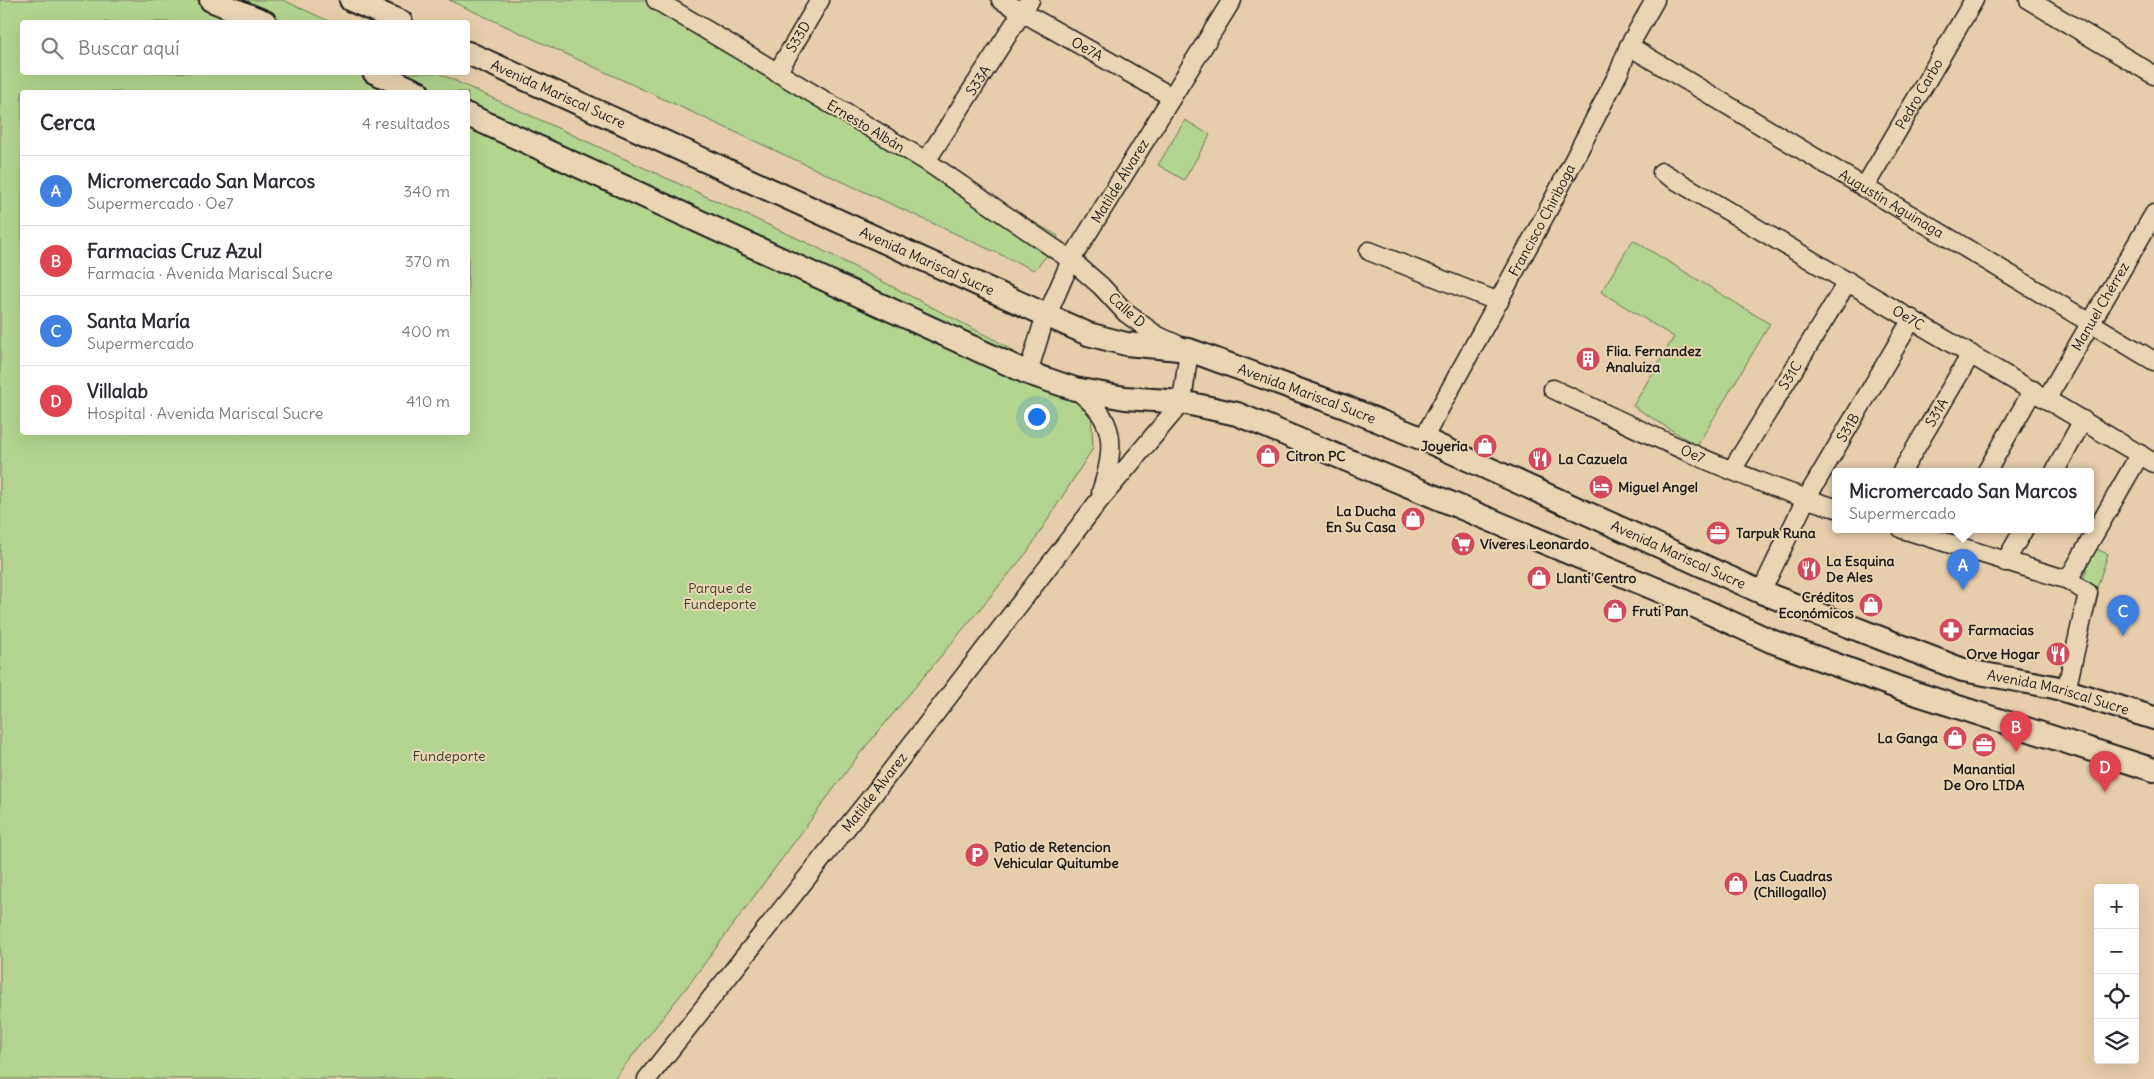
<!DOCTYPE html>
<html lang="es">
<head>
<meta charset="utf-8">
<style>
  :root { --surface:#fff; --page:#f2f2f3; --text:#2b2b33; --muted:#7c7c81; --line:#e1e1e2; --accent:#7c3aed }
  body { margin:0; font-family:Delius,sans-serif; background:var(--page); color:var(--text) }
  .controls { position:absolute; right:15px; bottom:15px; display:grid; overflow:hidden; border-radius:5px; box-shadow:0 5px 20px #0002 }
  .controls button { width:45px; height:45px; display:grid; place-items:center; padding:0; border:0; border-bottom:1px solid var(--line); background:var(--surface); color:var(--text); font:25px sans-serif }
  .you { position:absolute; left:1036px; top:416px; width:18px; height:18px; margin:-12px; border:4px solid #fff; border-radius:50%; background:#1a73e8; box-shadow:0 0 0 8px #1a73e833 }
  .badge { display:grid; place-items:center; width:32px; height:32px; border-radius:50%; background:var(--accent); color:#fff; font-size:16px; font-weight:700 }
  .pin { position:absolute; translate:-50% -41px; filter:drop-shadow(0 1px 2px #0008) }
  .pin::after { content:''; position:absolute; top:26px; width:18px; height:15px; background:inherit; clip-path:polygon(0 0,100% 0,50% 100%) }
  .popup { position:absolute; left:1832px; top:468px; width:262px; height:65px; box-sizing:border-box; display:grid; place-content:center; border-radius:5px; background:var(--surface); filter:drop-shadow(0 1px 4px #0005); font-size:16px; white-space:nowrap; color:var(--muted) }
  .popup b { font-size:19px; color:var(--text) }
  .popup::after { content:''; position:absolute; left:50%; top:100%; margin-left:-10px; border:10px solid transparent; border-top-color:var(--surface) }
  .list { margin:0; padding:0; list-style:none }
  h2 { display:flex; justify-content:space-between; align-items:center; height:65px; margin:0; padding:0 20px; font-size:21px }
  h2 small { font-size:16px; font-weight:400; color:var(--muted) }
  .list li { display:grid; grid-template-columns:32px 1fr auto; gap:15px; align-items:center; box-sizing:border-box; height:70px; padding:0 20px; border-top:1px solid var(--line) }
  .list b { display:block; font-size:19px; white-space:nowrap }
  .list p { margin:0; font-size:16px; white-space:nowrap; color:var(--muted) }
  .list em { font-size:16px; font-style:normal; color:var(--muted) }
  .icon { flex:none; width:28px; height:28px; fill:none; stroke:currentColor; stroke-width:2; stroke-linecap:round; stroke-linejoin:round }
  .map { position:relative; flex:none; width:2154px; height:1079px; overflow:hidden }
  .search { position:absolute; background:var(--surface); box-shadow:0 5px 20px #0002; left:20px; top:20px; width:450px; height:55px; display:flex; align-items:center; gap:12px; box-sizing:border-box; padding:0 18px; border-radius:5px; color:var(--muted); font-size:19px }
  .panel { position:absolute; background:var(--surface); box-shadow:0 5px 20px #0002; left:20px; top:90px; width:450px; height:345px; border-radius:5px }
  .map>svg:first-child { display:block }
  .green { fill:#b3d58f; stroke:#687856; fill-rule:evenodd }
  .lines { fill:none; stroke-linecap:round; stroke-linejoin:round }
  .minor-casing { stroke:#1c1c1c; stroke-width:21 }
  .major-casing { stroke:#1c1c1c; stroke-width:26 }
  .minor { stroke:#e9d4b3; stroke-width:18 }
  .major { stroke:#e9d4b3; stroke-width:22 }
  .labels { text-anchor:middle; stroke-width:4; stroke-linejoin:round; paint-order:stroke }
  .street-label { font-size:14px; fill:#1c1c1c; stroke:#e9d4b3 }
  .poi-label { font-size:14px; font-weight:bold; fill:#1c1c1c; stroke:#e9d4b3; text-anchor:start }
  .park-label { font-size:14px; fill:#3a4133; stroke:#e9d4b3 }
</style>
</head>
<body>
<div class="map">
<svg width="2154" height="1079" viewBox="0 0 2154 1079">
  <rect width="100%" height="100%" fill="#e6cdab"/>
  <filter id="ink" filterUnits="userSpaceOnUse"><feTurbulence type="fractalNoise" baseFrequency=".02" numOctaves="2"/><feDisplacementMap in="SourceGraphic" scale="10" xChannelSelector="R" yChannelSelector="G"/><feConvolveMatrix kernelMatrix="1 2 1 2 8 2 1 2 1" color-interpolation-filters="sRGB"/></filter>
  <g filter="url(#ink)">
    <g class="green">
      <path d="M0,0H283L331,22H22V72L438,73L814,246L997,341L1064,384L1091,411L1093,448L1028,551L858,756L687,987L614,1079H0ZM22,92H468V432H22Z"/>
      <path d="M449,0H654L1058,236L1053,249L1034,270Z"/>
      <path d="M1185,120L1210,135L1184,180L1158,165Z"/>
      <path d="M1633,240L1770,324L1697,446L1633,406L1674,337L1601,292Z"/>
      <path d="M2094,548L2108,554L2095,594L2081,586Z"/>
    </g>
    <g class="lines">
      <defs>
        <g id="minor">
          <path id="s1" d="M1001,0L1172,97"/>
          <path d="M2029,0L2154,75"/>
          <path id="s2" d="M1629,46L2154,361"/>
          <path id="s3" d="M777,73L820,0"/>
          <path id="s4" d="M926,161L1030,0"/>
          <path id="s5" d="M1662,172L2154,463"/>
          <path id="s6" d="M1864,188L1974,0"/>
          <path d="M1369,251L1499,302"/>
          <path id="s7" d="M1028,373L1042,327L1071,260L1232,0"/>
          <path d="M1075,389C1117,418 1116,448 1101,492"/>
          <path id="s8" d="M1553,389C1644,432 1739,479 1836,508"/>
          <path id="s9" d="M2047,398L2154,214"/>
          <path id="s10" d="M1423,439L1548,210L1619,72L1629,46L1655,0"/>
          <path id="s11" d="M1732,470L1848,281"/>
          <path id="s12" d="M1902,471L1971,354"/>
          <path d="M1987,471L2033,390"/>
          <path d="M2055,471L2083,420"/>
          <path d="M1902,529L2068,580L2088,593L2066,691"/>
          <path d="M2005,562L2024,529"/>
          <path d="M2068,580L2140,454"/>
          <path id="s13" d="M1761,592L1806,499L1912,319"/>
          <path id="s14" d="M647,1079L871,797L1098,502L1182,402L1189,350L1156,335L1126,313L1101,286L1071,260L926,161L656,0"/>
        </g>
        <g id="major">
          <path d="M211,0L265,22"/>
          <path d="M351,0L401,22"/>
          <path id="s15" d="M468,53L1088,334L1126,344L1189,350L1345,407L1423,439L1761,592L1963,670L2054,687L2154,718"/>
          <path d="M374,72L418,92"/>
          <path d="M468,115L1028,373L1075,389L1125,398L1182,402L1237,414L1675,597L1771,641L1902,689L2154,770"/>
        </g>
      </defs>
      <use href="#minor" class="minor-casing"/>
      <use href="#major" class="major-casing"/>
      <use href="#minor" class="minor"/>
      <use href="#major" class="major"/>
    </g>
  </g>
  <defs>
    <symbol id="building-disc" viewBox="-11 -11 22 22"><circle r="9.5" fill="#d1495b" stroke="#e9d4b3"/><path d="M-4-6H4V6H1V3H-1V6H-4ZM-2.5-4.3h1.7v1.8h-1.7ZM.8-4.3h1.7v1.8H.8ZM-2.5-1h1.7V.8h-1.7ZM.8-1h1.7V.8H.8Z" fill="#fff"/></symbol>
    <symbol id="shop-disc" viewBox="-11 -11 22 22"><circle r="9.5" fill="#d1495b" stroke="#e9d4b3"/><path d="M-5-2.5h2.3a2.7 3.5 0 0 1 5.4 0H5L5.5 6h-11ZM-1.5-2.5h3a1.5 2.3 0 0 0-3 0Z" fill="#fff"/></symbol>
    <symbol id="restaurant-disc" viewBox="-11 -11 22 22"><circle r="9.5" fill="#d1495b" stroke="#e9d4b3"/><path d="M-5-6h1v4h1v-4h1v4h1v-4h1v5L-1.5 .5V6h-2V.5L-5-1ZM5-6V6H3V1.5H1.5Q1.5-4 5-6Z" fill="#fff"/></symbol>
    <symbol id="hotel-disc" viewBox="-11 -11 22 22"><circle r="9.5" fill="#d1495b" stroke="#e9d4b3"/><path d="M-6-4.5h1.5V1H6V5H4.5V3h-9V5H-6ZM-4 0a1.8 1.8 0 1 1 3.6 0ZM.5 0V-2.5h3Q6-2.5 6 0Z" fill="#fff"/></symbol>
    <symbol id="office-disc" viewBox="-11 -11 22 22"><circle r="9.5" fill="#d1495b" stroke="#e9d4b3"/><path d="M-6-3h4V-5.5h4V-3h4V5H-6ZM-1-4.5V-3h2v-1.5ZM-6 0V1H6V0Z" fill="#fff"/></symbol>
    <symbol id="supermarket-disc" viewBox="-11 -11 22 22"><circle r="9.5" fill="#d1495b" stroke="#e9d4b3"/><path d="M-6-5.5h2.5l.6 2H6L4.5 2H-2.5L-4.4-4H-6ZM-1.5 3.2a1.3 1.3 0 1 0 .1 0ZM3 3.2a1.3 1.3 0 1 0 .1 0Z" fill="#fff"/></symbol>
    <symbol id="pharmacy-disc" viewBox="-11 -11 22 22"><circle r="9.5" fill="#d1495b" stroke="#e9d4b3"/><path d="M-2-6h4v4h4v4h-4v4h-4v-4h-4v-4h4Z" fill="#fff"/></symbol>
    <symbol id="parking-disc" viewBox="-11 -11 22 22"><circle r="9.5" fill="#d1495b" stroke="#e9d4b3"/><path d="M-3.5-5.5H1a3.5 3.5 0 0 1 0 7H-1V5.5H-3.5ZM-1-3.4V-.6H.8a1.4 1.4 0 0 0 0-2.8Z" fill="#fff"/></symbol>
  </defs>
  <g fill-rule="evenodd">
    <use href="#building-disc" x="1574" y="345" width="28" height="28"/>
    <use href="#shop-disc" x="1471" y="432" width="28" height="28"/>
    <use href="#shop-disc" x="1254" y="442" width="28" height="28"/>
    <use href="#restaurant-disc" x="1526" y="445" width="28" height="28"/>
    <use href="#hotel-disc" x="1587" y="473" width="28" height="28"/>
    <use href="#shop-disc" x="1399" y="505" width="28" height="28"/>
    <use href="#office-disc" x="1704" y="519" width="28" height="28"/>
    <use href="#supermarket-disc" x="1449" y="530" width="28" height="28"/>
    <use href="#restaurant-disc" x="1795" y="555" width="28" height="28"/>
    <use href="#shop-disc" x="1525" y="564" width="28" height="28"/>
    <use href="#shop-disc" x="1857" y="591" width="28" height="28"/>
    <use href="#shop-disc" x="1601" y="597" width="28" height="28"/>
    <use href="#pharmacy-disc" x="1937" y="616" width="28" height="28"/>
    <use href="#restaurant-disc" x="2044" y="640" width="28" height="28"/>
    <use href="#shop-disc" x="1941" y="724" width="28" height="28"/>
    <use href="#office-disc" x="1970" y="731" width="28" height="28"/>
    <use href="#parking-disc" x="963" y="841" width="28" height="28"/>
    <use href="#shop-disc" x="1722" y="870" width="28" height="28"/>
  </g>
  <g class="labels">
    <g class="street-label">
      <text dy="5" stroke="none"><textPath href="#s3" startOffset="42">S33D</textPath></text>
      <text dy="5" stroke="none"><textPath href="#s1" startOffset="99">Oe7A</textPath></text>
      <text dy="5" stroke="none"><textPath href="#s4" startOffset="96">S33A</textPath></text>
      <text dy="5" stroke="none"><textPath href="#s15" startOffset="99">Avenida Mariscal Sucre</textPath></text>
      <text dy="5" stroke="none"><textPath href="#s6" startOffset="109">Pedro Carbo</textPath></text>
      <text transform="translate(866 126) rotate(31)" y="5">Ernesto Albán</text>
      <text dy="5" stroke="none"><textPath href="#s7" startOffset="214">Matilde Álvarez</textPath></text>
      <text dy="5" stroke="none"><textPath href="#s2" startOffset="306">Augustín Aguinaga</textPath></text>
      <text dy="5" stroke="none"><textPath href="#s10" startOffset="249">Francisco Chiriboga</textPath></text>
      <text dy="5" stroke="none"><textPath href="#s15" startOffset="504">Avenida Mariscal Sucre</textPath></text>
      <text dy="5" stroke="none"><textPath href="#s9" startOffset="106">Manuel Chérrez</textPath></text>
      <text transform="translate(1127 310) rotate(42)" y="5">Calle D</text>
      <text dy="5" stroke="none"><textPath href="#s5" startOffset="286">Oe7C</textPath></text>
      <text dy="5" stroke="none"><textPath href="#s11" startOffset="111">S31C</textPath></text>
      <text dy="5" stroke="none"><textPath href="#s15" startOffset="909">Avenida Mariscal Sucre</textPath></text>
      <text dy="5" stroke="none"><textPath href="#s12" startOffset="68">S31A</textPath></text>
      <text dy="5" stroke="none"><textPath href="#s13" startOffset="186">S31B</textPath></text>
      <text dy="5" stroke="none"><textPath href="#s8" startOffset="154">Oe7</textPath></text>
      <text dy="5" stroke="none"><textPath href="#s15" startOffset="1314">Avenida Mariscal Sucre</textPath></text>
      <text dy="5" stroke="none"><textPath href="#s15" startOffset="1719">Avenida Mariscal Sucre</textPath></text>
      <text dy="5" stroke="none"><textPath href="#s14" startOffset="366">Matilde Álvarez</textPath></text>
    </g>
    <g class="poi-label">
      <text x="1606" y="356">Flia. Fernandez<tspan x="1606" dy="16">Analuiza</tspan></text>
      <text x="1468" y="451" text-anchor="end">Joyería</text>
      <text x="1286" y="461">Citron PC</text>
      <text x="1558" y="464">La Cazuela</text>
      <text x="1618" y="492">Miguel Angel</text>
      <text x="1396" y="516" text-anchor="end">La Ducha<tspan x="1396" dy="16">En Su Casa</tspan></text>
      <text x="1736" y="538">Tarpuk Runa</text>
      <text x="1480" y="549">Víveres Leonardo</text>
      <text x="1826" y="566">La Esquina<tspan x="1826" dy="16">De Ales</tspan></text>
      <text x="1556" y="583">Llanti Centro</text>
      <text x="1854" y="602" text-anchor="end">Créditos<tspan x="1854" dy="16">Económicos</tspan></text>
      <text x="1632" y="616">Fruti Pan</text>
      <text x="1968" y="635">Farmacias</text>
      <text x="2040" y="659" text-anchor="end">Orve Hogar</text>
      <text x="1938" y="743" text-anchor="end">La Ganga</text>
      <text x="1984" y="774" text-anchor="middle">Manantial<tspan x="1984" dy="16">De Oro LTDA</tspan></text>
      <text x="994" y="852">Patio de Retencion<tspan x="994" dy="16">Vehicular Quitumbe</tspan></text>
      <text x="1754" y="881">Las Cuadras<tspan x="1754" dy="16">(Chillogallo)</tspan></text>
    </g>
    <g class="park-label">
      <text x="720" y="593">Parque de<tspan x="720" dy="16">Fundeporte</tspan></text>
      <text x="449" y="761">Fundeporte</text>
    </g>
  </g>
</svg>
<div class="controls">
<button>+</button>
<button>−</button>
<button><svg class="icon" aria-label="locate" viewBox="0 0 24 24"><circle cx="12" cy="12" r="6"/><path d="M12 2v4M12 18v4M2 12h4M18 12h4"/></svg></button>
<button><svg class="icon" aria-label="layers" viewBox="0 0 24 24"><path d="M12 4l9 5-9 5-9-5zM3 14l9 5 9-5"/></svg></button>
</div>
<div class="you"></div>
<div class="pin badge" style="left:1963px;top:590px;background:#3f7fe0">A</div>
<div class="popup"><b>Micromercado San Marcos</b>Supermercado</div>
<div class="pin badge" style="left:2016px;top:752px;background:#e0444e">B</div>
<div class="pin badge" style="left:2123px;top:636px;background:#3f7fe0">C</div>
<div class="pin badge" style="left:2105px;top:792px;background:#e0444e">D</div>
<div class="search"><svg class="icon" aria-label="search" viewBox="0 0 24 24"><circle cx="10" cy="10" r="6"/><path d="M15 15l6 6"/></svg>Buscar aquí</div>
<section class="panel">
<h2>Cerca<small>4 resultados</small></h2>
<ul class="list">
<li><span class="badge" style="background:#3f7fe0">A</span><div><b>Micromercado San Marcos</b><p>Supermercado · Oe7</p></div><em>340 m</em></li>
<li><span class="badge" style="background:#e0444e">B</span><div><b>Farmacias Cruz Azul</b><p>Farmacia · Avenida Mariscal Sucre</p></div><em>370 m</em></li>
<li><span class="badge" style="background:#3f7fe0">C</span><div><b>Santa María</b><p>Supermercado</p></div><em>400 m</em></li>
<li><span class="badge" style="background:#e0444e">D</span><div><b>Villalab</b><p>Hospital · Avenida Mariscal Sucre</p></div><em>410 m</em></li>
</ul>
</section>
</div>
</body>
</html>
